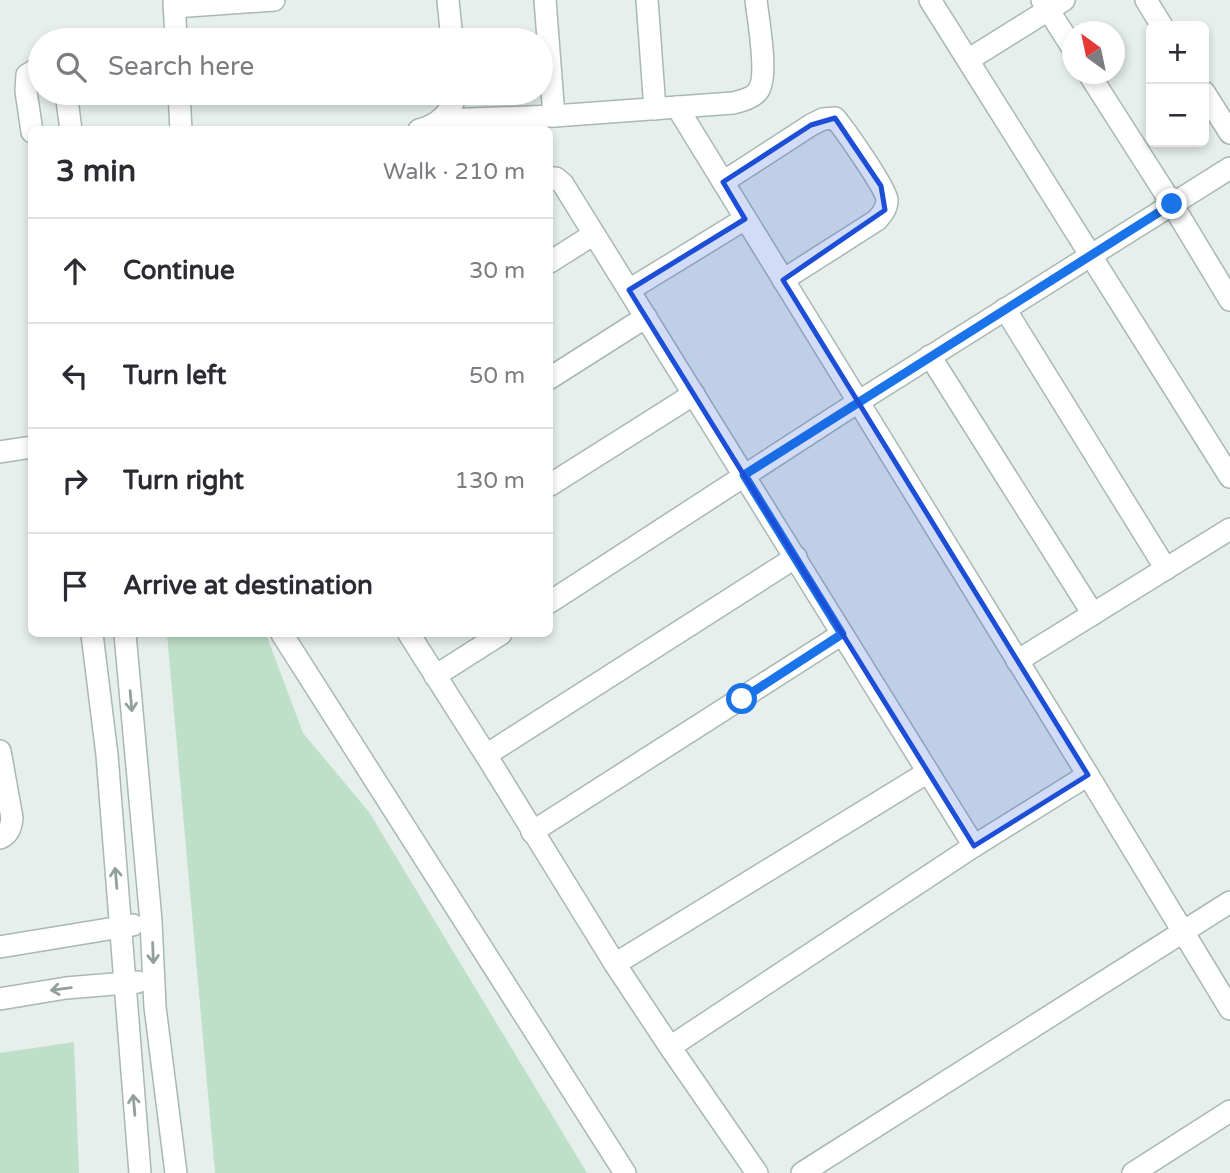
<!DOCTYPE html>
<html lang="en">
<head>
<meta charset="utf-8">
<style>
  :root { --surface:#fff; --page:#f2f2f3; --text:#2b2b33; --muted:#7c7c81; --line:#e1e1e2 }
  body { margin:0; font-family:"Varela Round",sans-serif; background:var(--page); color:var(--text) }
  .controls { position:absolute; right:21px; top:21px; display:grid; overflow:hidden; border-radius:10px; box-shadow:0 4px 10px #0003 }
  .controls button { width:63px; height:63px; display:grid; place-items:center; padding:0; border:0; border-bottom:2px solid var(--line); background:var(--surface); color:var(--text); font:35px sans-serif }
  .compass { position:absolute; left:1062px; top:21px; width:63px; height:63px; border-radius:50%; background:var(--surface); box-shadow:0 4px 10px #0003; rotate:327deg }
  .stop { position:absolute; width:21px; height:21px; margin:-16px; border:5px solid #1a73e8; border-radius:50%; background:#fff }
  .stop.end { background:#1a73e8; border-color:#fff; box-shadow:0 2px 7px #0008 }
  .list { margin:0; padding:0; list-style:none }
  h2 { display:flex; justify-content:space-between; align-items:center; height:91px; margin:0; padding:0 28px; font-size:30px }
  h2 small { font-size:23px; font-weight:400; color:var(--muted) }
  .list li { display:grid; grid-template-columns:46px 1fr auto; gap:21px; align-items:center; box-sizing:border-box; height:105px; padding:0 28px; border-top:2px solid var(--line) }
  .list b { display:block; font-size:26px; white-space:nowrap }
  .list em { font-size:23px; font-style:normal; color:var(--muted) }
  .icon { flex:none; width:38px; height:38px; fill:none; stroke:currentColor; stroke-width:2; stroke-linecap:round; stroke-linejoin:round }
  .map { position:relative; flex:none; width:1230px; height:1173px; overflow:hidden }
  .search { position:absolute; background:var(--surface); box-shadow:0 4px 10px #0003; left:28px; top:28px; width:525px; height:77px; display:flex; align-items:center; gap:18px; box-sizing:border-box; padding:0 24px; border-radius:38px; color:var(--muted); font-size:26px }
  .panel { position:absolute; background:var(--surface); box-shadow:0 4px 10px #0003; left:28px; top:126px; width:525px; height:511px; border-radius:10px }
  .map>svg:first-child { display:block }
  .green { fill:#bfe0c8 }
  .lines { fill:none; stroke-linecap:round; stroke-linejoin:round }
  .street-casing { stroke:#a8b8b2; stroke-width:24 }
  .street { stroke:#fff; stroke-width:21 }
  .oneway { stroke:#92a09c }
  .route { stroke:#1a73e8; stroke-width:9 }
  .marked { fill:#1d4ed8; fill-opacity:0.2; stroke:#1d4ed8; stroke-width:5; stroke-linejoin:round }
</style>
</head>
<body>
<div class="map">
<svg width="1230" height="1173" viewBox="0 0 1230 1173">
  <rect width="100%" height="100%" fill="#e6efeb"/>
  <g class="green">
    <path d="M167,634H266L303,733L369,812L587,1173H215Z"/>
    <path d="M74,1042L79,1173H0V1053Z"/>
  </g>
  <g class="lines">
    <defs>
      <g id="street">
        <path d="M174,0L176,40"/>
        <path d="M448,0L452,40"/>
        <path d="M545,0L554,116"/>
        <path d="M647,0L655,109"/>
        <path d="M930,0L1230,477"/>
        <path d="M1042,0L1072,47"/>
        <path d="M1146,0L1162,26"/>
        <path d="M174,7L274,0"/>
        <path d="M968,60L1064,0"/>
        <path d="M1089,74L1172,204L1230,300"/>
        <path d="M1204,92L1230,133"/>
        <path d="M66,93L71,130"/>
        <path d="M179,93L181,130"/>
        <path d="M677,107L1088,775L1230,1009"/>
        <path d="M442,120L554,116L733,103C742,101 753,98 758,91C769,77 758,19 756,0"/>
        <path d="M419,130C439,125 452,112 456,93"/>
        <path d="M32,132L26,91L27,75L40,67"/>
        <path d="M550,178H556L563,184L594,234L974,846"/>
        <path d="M723,182L811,125L823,119L835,118C845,130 886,188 887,200C887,209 882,214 877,220L783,280"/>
        <path d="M550,262L594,234"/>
        <path d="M629,290L745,219"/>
        <path d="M1005,309L1166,569"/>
        <path d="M930,356L1093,614"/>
        <path d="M550,378L646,317"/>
        <path d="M0,452L32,447"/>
        <path d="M550,485L694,394"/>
        <path d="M550,602L858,402L1230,168"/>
        <path d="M92,634L107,755L140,1173"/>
        <path d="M125,634L151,921L155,1007L176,1173"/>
        <path d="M282,634L625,1173"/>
        <path d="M409,634L486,755L615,964L670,1047L757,1173"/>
        <path d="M1017,661L1230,529"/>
        <path d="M435,676L501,634"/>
        <path d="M0,751L12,818C11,827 9,834 0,838"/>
        <path d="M486,755L796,557"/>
        <path d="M532,832L842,634"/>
        <path d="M0,947L133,925"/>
        <path d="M615,964L928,772"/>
        <path d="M0,999L66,988L138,982"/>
        <path d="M670,1047L974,846L1088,775"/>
        <path d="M802,1173L1230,902"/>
        <path d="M1133,1173L1230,1111"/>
      </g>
    </defs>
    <use href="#street" class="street-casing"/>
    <use href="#street" class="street"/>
  </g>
  <defs><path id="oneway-shaft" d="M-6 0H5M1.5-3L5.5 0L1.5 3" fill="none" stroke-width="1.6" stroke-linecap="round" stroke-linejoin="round" transform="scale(1.75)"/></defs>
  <g class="oneway">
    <use href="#oneway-shaft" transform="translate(131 701) rotate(85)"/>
    <use href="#oneway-shaft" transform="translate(116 878) rotate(-95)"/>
    <use href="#oneway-shaft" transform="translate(153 953) rotate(88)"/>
    <use href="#oneway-shaft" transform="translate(61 989) rotate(172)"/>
    <use href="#oneway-shaft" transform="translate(134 1105) rotate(-95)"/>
  </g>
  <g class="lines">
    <path class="route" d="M742,699L842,634L744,475L1172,204"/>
  </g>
  <path class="marked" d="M835,118L881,186L885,210L783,280L1088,775L974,846L629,290L745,219L723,182L811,125Z"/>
</svg>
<div class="controls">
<button>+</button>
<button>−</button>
</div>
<svg class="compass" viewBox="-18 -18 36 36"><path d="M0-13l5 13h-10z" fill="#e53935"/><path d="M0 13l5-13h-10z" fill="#7c7c81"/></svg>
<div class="stop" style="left:742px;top:699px"></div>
<div class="stop end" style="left:1172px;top:204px"></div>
<div class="search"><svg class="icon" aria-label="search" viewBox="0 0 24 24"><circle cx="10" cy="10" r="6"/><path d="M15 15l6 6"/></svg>Search here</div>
<section class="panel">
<h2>3 min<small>Walk · 210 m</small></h2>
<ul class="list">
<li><svg class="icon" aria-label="ahead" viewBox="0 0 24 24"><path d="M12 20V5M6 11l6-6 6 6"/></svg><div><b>Continue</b></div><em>30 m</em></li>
<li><svg class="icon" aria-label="left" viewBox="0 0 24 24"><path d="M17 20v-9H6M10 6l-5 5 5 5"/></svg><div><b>Turn left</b></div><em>50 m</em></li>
<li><svg class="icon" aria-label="right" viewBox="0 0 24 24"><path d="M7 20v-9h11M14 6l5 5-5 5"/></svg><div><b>Turn right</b></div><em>130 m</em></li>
<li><svg class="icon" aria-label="arrive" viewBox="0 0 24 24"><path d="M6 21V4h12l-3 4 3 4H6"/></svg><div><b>Arrive at destination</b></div></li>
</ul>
</section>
</div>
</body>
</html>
